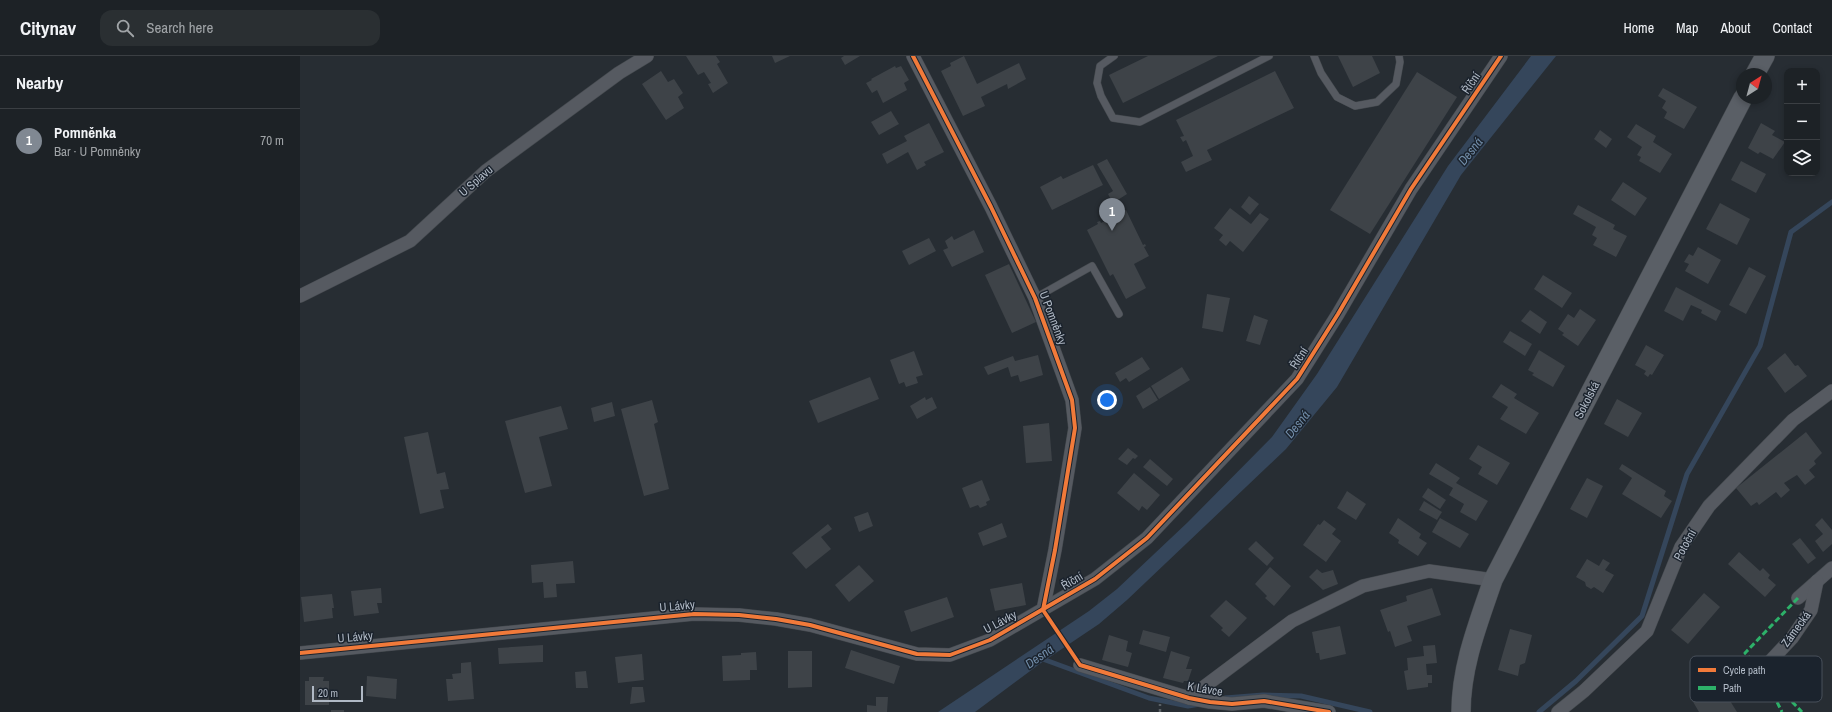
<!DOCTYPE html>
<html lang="en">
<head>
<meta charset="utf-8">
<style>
  :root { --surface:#1d2226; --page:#2a2f32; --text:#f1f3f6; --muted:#a0a4a7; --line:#3b3f43; --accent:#808892 }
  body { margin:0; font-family:"Archivo Narrow",sans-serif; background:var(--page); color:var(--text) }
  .controls { position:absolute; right:12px; top:12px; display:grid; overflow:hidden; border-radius:8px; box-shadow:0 2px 6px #0003 }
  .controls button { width:36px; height:36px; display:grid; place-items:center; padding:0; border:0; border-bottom:1px solid var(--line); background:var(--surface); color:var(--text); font:20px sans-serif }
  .compass { position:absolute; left:1436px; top:12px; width:36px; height:36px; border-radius:50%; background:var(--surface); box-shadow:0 2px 6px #0003; rotate:36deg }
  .scale { position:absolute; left:12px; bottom:10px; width:51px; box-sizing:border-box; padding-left:4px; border:2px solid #b0b9c5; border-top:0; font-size:11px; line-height:14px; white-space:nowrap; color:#b0b9c5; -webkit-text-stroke:3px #1b232d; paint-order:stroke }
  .you { position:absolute; left:807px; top:344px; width:14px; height:14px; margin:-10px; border:3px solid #fff; border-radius:50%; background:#1a73e8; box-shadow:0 0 0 6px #1a73e833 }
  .badge { display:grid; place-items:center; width:26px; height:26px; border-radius:50%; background:var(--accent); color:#fff; font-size:13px; font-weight:700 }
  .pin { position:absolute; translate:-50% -33px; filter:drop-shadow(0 1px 2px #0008) }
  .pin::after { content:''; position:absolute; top:21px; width:14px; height:12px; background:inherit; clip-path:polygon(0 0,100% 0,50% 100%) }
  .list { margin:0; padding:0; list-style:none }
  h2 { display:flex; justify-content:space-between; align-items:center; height:52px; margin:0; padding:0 16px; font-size:17px }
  h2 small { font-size:13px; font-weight:400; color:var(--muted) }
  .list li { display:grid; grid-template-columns:26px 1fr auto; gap:12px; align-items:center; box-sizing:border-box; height:64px; padding:0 16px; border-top:1px solid var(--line) }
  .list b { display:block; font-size:15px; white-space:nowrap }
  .list p { margin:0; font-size:13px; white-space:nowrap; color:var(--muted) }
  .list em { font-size:13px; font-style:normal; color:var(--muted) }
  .icon { flex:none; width:22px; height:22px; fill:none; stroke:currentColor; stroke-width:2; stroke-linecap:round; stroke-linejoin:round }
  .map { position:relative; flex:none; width:1532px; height:656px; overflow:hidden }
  header { display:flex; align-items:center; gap:24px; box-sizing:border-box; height:56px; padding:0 20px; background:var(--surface); border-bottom:1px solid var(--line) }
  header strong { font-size:19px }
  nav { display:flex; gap:22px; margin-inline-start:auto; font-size:14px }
  .search { width:280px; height:36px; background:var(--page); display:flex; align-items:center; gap:10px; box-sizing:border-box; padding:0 14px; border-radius:12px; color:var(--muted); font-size:15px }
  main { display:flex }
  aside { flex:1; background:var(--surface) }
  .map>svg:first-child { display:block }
  .water { fill:#35465b }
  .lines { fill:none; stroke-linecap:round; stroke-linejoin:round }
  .stream { stroke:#35465b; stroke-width:5 }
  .building { fill:#3e4348 }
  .lane-casing { stroke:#44494e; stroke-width:8 }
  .street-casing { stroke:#44494e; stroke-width:14 }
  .secondary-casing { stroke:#44494e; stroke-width:20 }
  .path { stroke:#5a6065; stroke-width:2.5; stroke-dasharray:3 3; stroke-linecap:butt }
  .lane { stroke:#565a61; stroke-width:7 }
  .street { stroke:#565a61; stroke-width:13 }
  .secondary { stroke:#5a5f66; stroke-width:19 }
  .quiet { stroke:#2db169; stroke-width:3; stroke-dasharray:6 3; stroke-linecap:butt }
  .cycleway-casing { stroke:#1b232d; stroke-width:6 }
  .cycleway { stroke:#f17a3a; stroke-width:4 }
  .labels { text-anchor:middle; stroke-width:3; stroke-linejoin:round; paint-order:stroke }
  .street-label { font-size:12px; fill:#b0b9c5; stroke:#1b232d }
  .water-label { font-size:13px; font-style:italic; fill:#718ca8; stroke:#1b232d }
  .key { fill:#1b232d; stroke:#48505b; stroke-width:1 }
  .key-label { font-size:11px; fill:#b0b9c5 }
</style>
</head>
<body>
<header>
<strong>Citynav</strong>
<div class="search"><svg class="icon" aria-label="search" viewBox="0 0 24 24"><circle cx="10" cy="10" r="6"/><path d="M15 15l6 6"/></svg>Search here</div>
<nav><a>Home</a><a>Map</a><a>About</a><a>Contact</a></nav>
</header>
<main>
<aside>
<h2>Nearby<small></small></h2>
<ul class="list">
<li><span class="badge">1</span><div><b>Pomněnka</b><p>Bar · U Pomněnky</p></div><em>70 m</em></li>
</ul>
</aside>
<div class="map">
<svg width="1532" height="656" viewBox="0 0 1532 656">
  <rect width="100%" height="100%" fill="#272d33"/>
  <path class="water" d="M1231,0H1256L1161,119L1037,331L986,393L827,544L799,568L741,607L675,656H638L789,555L817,533L888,466L972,381L1017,318L1148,110Z"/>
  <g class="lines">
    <g class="stream">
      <path d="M740,602L849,642L888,650L900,648"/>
      <path d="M925,642L963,639L1001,640L1070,656"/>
      <path d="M1239,656L1276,625L1342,560L1387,418L1460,290L1491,176L1532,146"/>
    </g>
  </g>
  <g class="building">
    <path d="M386,0H416L420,6L417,8L428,27L413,37L408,28L411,27L404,16L398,19Z"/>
    <path d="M472,0H490L475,7Z"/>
    <path d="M544,0H560L545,9L541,2Z"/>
    <path d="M664,0L677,28L719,7L726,23L708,33L707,28L681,41L685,50L663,60L641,15L651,10L650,7Z"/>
    <path d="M848,0H918L823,47L809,19Z"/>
    <path d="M1038,0H1072L1080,17L1053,31Z"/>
    <path d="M595,10L596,12L601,10L609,24L604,27L607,34L583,47L577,34L572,37L566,27L572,24L571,23Z"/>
    <path d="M361,15L368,26L374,23L383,37L378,41L384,52L366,64L342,28Z"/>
    <path d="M975,15L994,52L907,94L912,104L886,116L881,106L893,100L886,84L883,86L880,81L884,80L876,64Z"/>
    <path d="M1117,16L1157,41L1070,178L1030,154Z"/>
    <path d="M1363,32L1397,51L1384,73L1364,62L1367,56L1362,52L1366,45L1358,40Z"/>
    <path d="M591,55L599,68L579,79L571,66Z"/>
    <path d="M629,67L644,96L624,106L626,109L617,114L608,96L587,108L582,98L607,85L604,80Z"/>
    <path d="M1461,67L1475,75L1472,79L1485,86L1473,103L1460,96L1458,98L1448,92Z"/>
    <path d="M1336,68L1356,80L1353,86L1372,98L1360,117L1339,105L1341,101L1337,99L1342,91L1327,81Z"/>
    <path d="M1300,74L1312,83L1306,92L1294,83Z"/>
    <path d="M807,103L827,138L813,147L808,138L813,135L797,108Z"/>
    <path d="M1441,105L1466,118L1456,137L1431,124Z"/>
    <path d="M793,109L803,129L752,154L740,131L761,120L763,123Z"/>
    <path d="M1323,126L1347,142L1335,160L1311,144Z"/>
    <path d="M949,140L959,148L950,159L941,151Z"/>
    <path d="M1420,147L1450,163L1437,189L1406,173Z"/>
    <path d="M1278,149L1315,169L1313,173L1327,180L1316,201L1293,189L1297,182L1292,179L1296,171L1273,158Z"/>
    <path d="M930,152L951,168L960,157L969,163L943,196L930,185L926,190L919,184L923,179L914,172Z"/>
    <path d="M826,154L843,189L845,188L846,190L844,191L849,200L834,208L846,232L826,243L813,218L810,220L787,174L798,168L797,166L800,165L801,167Z"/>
    <path d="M674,174L684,196L652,211L643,194L648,192L645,185L652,180L654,184Z"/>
    <path d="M629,182L636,195L609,209L602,195Z"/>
    <path d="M1398,191L1421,204L1408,228L1385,215L1389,208L1384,206L1389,198L1393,200Z"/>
    <path d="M709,208L736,266L712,277L685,219Z"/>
    <path d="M1449,211L1466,220L1446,258L1429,249Z"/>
    <path d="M1243,219L1272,237L1262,252L1234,233Z"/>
    <path d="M1376,231L1421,255L1416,265L1401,257L1402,254L1391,249L1383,265L1364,255Z"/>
    <path d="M907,238L930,242L923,276L902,272Z"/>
    <path d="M1280,253L1296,264L1278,290L1262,279L1264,277L1258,273L1268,258L1274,262Z"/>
    <path d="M1230,254L1247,266L1240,278L1221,265Z"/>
    <path d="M954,259L968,264L960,289L946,285Z"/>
    <path d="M1210,275L1232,288L1225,300L1203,286Z"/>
    <path d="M1346,289L1364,299L1352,319L1350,318L1348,321L1344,318L1346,315L1335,309Z"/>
    <path d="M1239,294L1265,310L1253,331L1232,319L1234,317L1228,314Z"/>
    <path d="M614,295L623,319L616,321L618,327L606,331L604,326L599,328L590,304Z"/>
    <path d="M1485,297L1495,310L1498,309L1507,320L1485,337L1467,312Z"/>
    <path d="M738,299L743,319L720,326L718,319L711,321L708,311L688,319L684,311L713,300L715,305Z"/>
    <path d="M842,301L850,313L829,326L826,322L820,326L815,317Z"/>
    <path d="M882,311L890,324L859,343L851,330Z"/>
    <path d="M570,321L579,343L518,367L509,345Z"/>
    <path d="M1201,328L1217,338L1214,342L1239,357L1226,378L1200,363L1208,351L1192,341Z"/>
    <path d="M850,331L858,344L843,353L836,340Z"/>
    <path d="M625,341L626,344L632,341L637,352L617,363L610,350Z"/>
    <path d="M1317,343L1342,357L1328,381L1304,368Z"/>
    <path d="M352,344L358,366L354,368L369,433L344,440L321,353Z"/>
    <path d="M312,346L315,360L294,366L291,352Z"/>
    <path d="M261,350L268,373L239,381L252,430L225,437L205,365Z"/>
    <path d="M749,367L752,405L726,407L723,370Z"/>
    <path d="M128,376L137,418L145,416L149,433L140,434L144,452L120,458L104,381Z"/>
    <path d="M1506,376L1522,397L1514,405L1516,408L1509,414L1515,421L1505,429L1497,419L1484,427L1490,434L1481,442L1476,436L1459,449L1457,446L1451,450L1436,432Z"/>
    <path d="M1178,389L1210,407L1197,429L1178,418L1182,411L1169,403Z"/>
    <path d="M828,392L838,400L835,403L833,402L827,409L818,403Z"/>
    <path d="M850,403L873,423L867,430L843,411Z"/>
    <path d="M1136,407L1160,422L1156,427L1188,445L1176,465L1160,456L1164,448L1149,439L1153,432L1129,418Z"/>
    <path d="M1322,408L1366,435L1364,440L1372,445L1361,462L1322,438L1332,422L1319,413Z"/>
    <path d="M834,417L860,439L847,454L842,450L839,455L817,437Z"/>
    <path d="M1287,422L1303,430L1287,462L1270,453Z"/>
    <path d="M682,424L690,444L686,446L687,449L680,452L678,449L670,452L662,432Z"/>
    <path d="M1128,432L1146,444L1140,453L1122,441Z"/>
    <path d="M1047,435L1066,448L1056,464L1037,452Z"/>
    <path d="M1124,445L1142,456L1137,464L1119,454Z"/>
    <path d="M568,456L573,470L559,476L554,461Z"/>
    <path d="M1098,462L1121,478L1119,482L1127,487L1118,500L1098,487L1099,484L1089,477Z"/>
    <path d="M1140,462L1169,478L1160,492L1132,476Z"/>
    <path d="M1522,462L1532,474V488L1523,496L1515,485L1523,478L1515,469Z"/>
    <path d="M1024,464L1036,473L1032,478L1041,485L1026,506L1003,489L1018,468L1020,469Z"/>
    <path d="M702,467L707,481L683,490L678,477Z"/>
    <path d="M528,468L532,473L521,481L531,493L506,513L492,497Z"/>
    <path d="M1500,482L1516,502L1508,508L1492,488Z"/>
    <path d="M956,485L974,502L967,510L948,493Z"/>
    <path d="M1439,496L1460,515L1463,512L1470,519L1468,522L1476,529L1465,541L1428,508Z"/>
    <path d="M1287,503L1299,510L1303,503L1310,507L1305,514L1314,519L1303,537L1294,531L1291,533L1286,530L1285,526L1276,521Z"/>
    <path d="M273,505L275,527L256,528L257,541L244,542L243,526L232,527L231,509Z"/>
    <path d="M559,509L574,525L549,546L535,529Z"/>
    <path d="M970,511L991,530L974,550L965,542L967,540L955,528Z"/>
    <path d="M1017,513L1022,517L1033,514L1038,528L1023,534L1009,521Z"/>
    <path d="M722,527L726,549L695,555L690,533Z"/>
    <path d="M81,532L82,547H77L79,557L54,560L51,535Z"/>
    <path d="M1132,532L1141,559L1107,570L1112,585L1095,591L1090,575L1088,576L1080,554L1107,545L1106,540Z"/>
    <path d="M1404,537L1420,551L1388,588L1371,574Z"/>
    <path d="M32,538L34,552H32L33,562L4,566L1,541Z"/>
    <path d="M647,541L654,561L611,576L604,555Z"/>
    <path d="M926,544L947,562L929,581L921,574L923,572L910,560Z"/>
    <path d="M1040,570L1046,598L1020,604L1019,597H1016L1012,576Z"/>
    <path d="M1210,573L1232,579L1225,607L1220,609L1218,620L1198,614Z"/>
    <path d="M843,574L870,581L866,596L839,588Z"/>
    <path d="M809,579L828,585L826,595L832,597L828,611L802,604Z"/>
    <path d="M243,589V606L199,608L198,592Z"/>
    <path d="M1135,589L1137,607L1126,608L1127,619H1132V627H1128V631L1107,634L1104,615L1108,614L1107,602L1124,600L1123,590Z"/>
    <path d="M551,594L600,610L594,628L545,612Z"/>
    <path d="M488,595H512V631L488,632Z"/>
    <path d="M871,595L890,601L886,613H892L888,625H884L883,627L863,622Z"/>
    <path d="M456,596L457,614H450V624L423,625L422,600L441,599V597Z"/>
    <path d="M342,598L344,624L318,627L315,601Z"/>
    <path d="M171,606L174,643L148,645L146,623H153L152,618L161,617V607Z"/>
    <path d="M286,615L288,632H276L275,616Z"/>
    <path d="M67,620L97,623L96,643L66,640Z"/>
    <path d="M9,621H24L23,625H29V649H5V625H9Z"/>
    <path d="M332,631H343L345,646L330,648Z"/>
    <path d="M1422,632L1437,656H1399L1392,644L1408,634L1412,638Z"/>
    <path d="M576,641H588L587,656H567V649L576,650Z"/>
    <rect x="31" y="654" width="13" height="2"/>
  </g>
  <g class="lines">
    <defs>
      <g id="lane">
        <path d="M814,0L800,10L797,27L801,40L813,62L840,66L969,0"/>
        <path d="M1014,0L1021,17L1037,41L1055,50L1077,46L1096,28L1100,6L1099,0"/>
        <path d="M735,242L792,210L819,258"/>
      </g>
      <g id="street">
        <path d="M613,0L691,151L735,242L772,344L775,372L755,494L743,554"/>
        <path d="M0,240L110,185L186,115L319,17L347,0"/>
        <path d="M1498,542L1532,512"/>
        <path d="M0,597L394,558L439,559L476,563L510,569L617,598L650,599L690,584L795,523L847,482L997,323L1038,258L1111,133L1201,0"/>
        <path d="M780,609L889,642L910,646L932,648L964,645L1029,656"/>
        <path d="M1461,615L1492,582L1511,554L1517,525"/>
        <path d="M889,642L992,565L1063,530L1129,515L1193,524"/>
        <path d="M1258,656L1284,635L1347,575L1381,491L1409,450L1493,364L1532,335"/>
      </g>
      <g id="secondary">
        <path d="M1455,18L1465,0"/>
        <path d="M1161,656C1161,610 1178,568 1193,524L1443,42"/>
      </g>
    </defs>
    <use href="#lane" class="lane-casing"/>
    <use href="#street" class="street-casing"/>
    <use href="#secondary" class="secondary-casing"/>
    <path class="path" d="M860,656V648"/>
    <use href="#lane" class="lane"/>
    <use href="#street" class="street"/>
    <use href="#secondary" class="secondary"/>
    <g class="quiet">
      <path d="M1498,542L1445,597L1502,656"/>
      <path d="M1465,622L1482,656"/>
    </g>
    <defs>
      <g id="cycleway">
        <path d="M613,0L691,151L735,242L772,344L775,372L755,494L743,554"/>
        <path d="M743,554L780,609L889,642L910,646L932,648L964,645L1029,656"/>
        <path d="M0,597L394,558L439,559L476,563L510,569L617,598L650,599L690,584L795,523L847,482L997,323L1038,258L1111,133L1201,0"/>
      </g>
    </defs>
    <use href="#cycleway" class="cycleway-casing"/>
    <use href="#cycleway" class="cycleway"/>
  </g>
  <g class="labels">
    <g class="street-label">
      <text transform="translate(1171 27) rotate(-56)" y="4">Říční</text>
      <text transform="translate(176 125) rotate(-41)" y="4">U Splavu</text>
      <text transform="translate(753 262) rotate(69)" y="4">U Pomněnky</text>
      <text transform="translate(999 302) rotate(-58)" y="4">Říční</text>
      <text transform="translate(1287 344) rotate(-63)" y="4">Sokolská</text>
      <text transform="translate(1385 489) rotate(-61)" y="4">Potoční</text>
      <text transform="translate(772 525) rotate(-31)" y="4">Říční</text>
      <text transform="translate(377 550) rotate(-5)" y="4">U Lávky</text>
      <text transform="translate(700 566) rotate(-28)" y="4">U Lávky</text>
      <text transform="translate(1496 573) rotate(-54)" y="4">Zámecká</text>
      <text transform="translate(55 581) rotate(-5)" y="4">U Lávky</text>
      <text transform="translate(905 633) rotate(10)" y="4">K Lávce</text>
    </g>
    <g class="water-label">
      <text transform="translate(1170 95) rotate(-51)" y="5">Desná</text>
      <text transform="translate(997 368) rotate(-51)" y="5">Desná</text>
      <text transform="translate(739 600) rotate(-35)" y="5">Desná</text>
    </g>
  </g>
  <rect x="1390" y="600" width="132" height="46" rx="6" class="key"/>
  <rect x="1398" y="612" width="18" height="4" fill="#f17a3a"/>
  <rect x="1398" y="630" width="18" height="4" fill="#2db169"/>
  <g class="key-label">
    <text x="1423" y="618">Cycle path</text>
    <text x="1423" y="636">Path</text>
  </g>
</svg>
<div class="controls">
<button>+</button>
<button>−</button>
<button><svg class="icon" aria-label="layers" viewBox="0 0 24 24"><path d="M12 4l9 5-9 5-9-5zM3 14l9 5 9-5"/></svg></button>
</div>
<svg class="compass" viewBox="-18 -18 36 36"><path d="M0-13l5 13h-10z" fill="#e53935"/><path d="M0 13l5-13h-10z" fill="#a0a4a7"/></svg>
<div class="scale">20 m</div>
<div class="you"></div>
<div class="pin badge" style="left:812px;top:175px">1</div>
</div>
</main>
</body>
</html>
